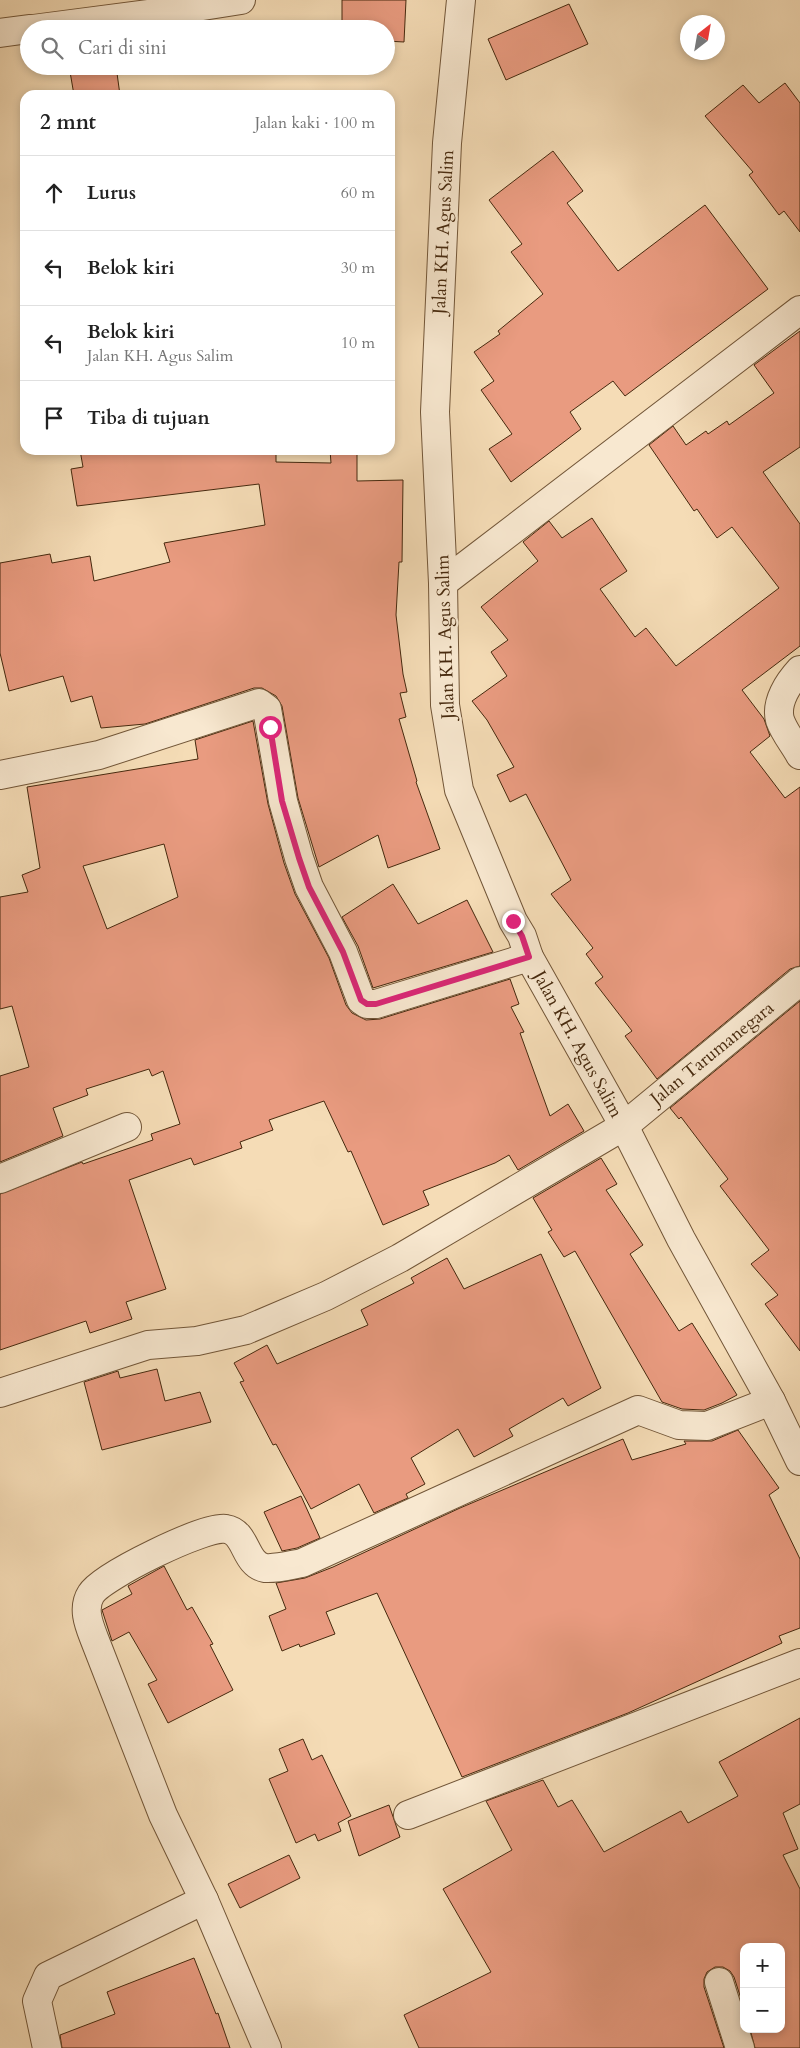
<!DOCTYPE html>
<html lang="id">
<head>
<meta charset="utf-8">
<style>
  :root { --surface:#fff; --page:#f2f2f2; --text:#222; --muted:#767676; --line:#e0e0e0 }
  body { margin:0; font-family:Cardo,serif; background:var(--page); color:var(--text) }
  .controls { position:absolute; right:15px; bottom:15px; display:grid; overflow:hidden; border-radius:10px; box-shadow:0 2px 8px #0003 }
  .controls button { width:45px; height:45px; display:grid; place-items:center; padding:0; border:0; border-bottom:1px solid var(--line); background:var(--surface); color:var(--text); font:25px sans-serif }
  .compass { position:absolute; left:680px; top:15px; width:45px; height:45px; border-radius:50%; background:var(--surface); box-shadow:0 2px 8px #0003; rotate:31deg }
  .stop { position:absolute; width:15px; height:15px; margin:-11px; border:4px solid #db2777; border-radius:50%; background:#fff }
  .stop.end { background:#db2777; border-color:#fff; box-shadow:0 1px 5px #0008 }
  .list { margin:0; padding:0; list-style:none }
  h2 { display:flex; justify-content:space-between; align-items:center; height:65px; margin:0; padding:0 20px; font-size:21px }
  h2 small { font-size:16px; font-weight:400; color:var(--muted) }
  .list li { display:grid; grid-template-columns:32px 1fr auto; gap:15px; align-items:center; box-sizing:border-box; height:75px; padding:0 20px; border-top:1px solid var(--line) }
  .list b { display:block; font-size:19px; white-space:nowrap }
  .list p { margin:0; font-size:16px; white-space:nowrap; color:var(--muted) }
  .list em { font-size:16px; font-style:normal; color:var(--muted) }
  .icon { flex:none; width:28px; height:28px; fill:none; stroke:currentColor; stroke-width:2; stroke-linecap:round; stroke-linejoin:round }
  .map { position:relative; flex:none; width:800px; height:2048px; overflow:hidden }
  .search { position:absolute; background:var(--surface); box-shadow:0 2px 8px #0003; left:20px; top:20px; width:375px; height:55px; display:flex; align-items:center; gap:12px; box-sizing:border-box; padding:0 18px; border-radius:28px; color:var(--muted); font-size:19px }
  .panel { position:absolute; background:var(--surface); box-shadow:0 2px 8px #0003; left:20px; top:90px; width:375px; height:365px; border-radius:15px }
  .map>svg:first-child { display:block }
  .building { fill:#e99b80; stroke:#46290e; fill-rule:evenodd }
  .lines { fill:none; stroke-linecap:round; stroke-linejoin:round }
  .minor-casing { stroke:#725638; stroke-width:30 }
  .minor { stroke:#f8e8d0; stroke-width:28 }
  .route { stroke:#db2777; stroke-width:6 }
  .labels { text-anchor:middle; stroke-width:4.5; stroke-linejoin:round; paint-order:stroke }
  .street-label { font-size:18px; fill:#46290e; stroke:#f8e8d0 }
</style>
</head>
<body>
<div class="map">
<svg width="800" height="2048" viewBox="0 0 800 2048">
  <rect width="100%" height="100%" fill="#f5dcb6"/>
  <filter id="stains"><feTurbulence type="fractalNoise" baseFrequency=".004" numOctaves="4"/><feColorMatrix values="0 0 0 0 .2 0 0 0 0 .09 0 0 0 0 .02 0 0 0 .5 -.17"/></filter>
  <radialGradient id="worn" r=".72"><stop offset=".6" stop-color="#630" stop-opacity="0"/><stop offset="1" stop-color="#630" stop-opacity=".3"/></radialGradient>
  <g class="building">
    <path d="M342,0H406L404,42L386,41V29L342,28Z"/>
    <path d="M569,4L588,44L506,80L488,39Z"/>
    <path d="M69,66H116L120,95H74Z"/>
    <path d="M785,83L800,103V232L784,211L779,215L749,175L753,172L705,116L743,85L759,103Z"/>
    <path d="M553,151L583,191L567,203L618,271L705,205L768,289L625,396L613,381L570,412L581,429L511,482L489,449L512,434L481,390L494,381L474,352L500,334L498,331L543,294L511,252L522,244L489,200Z"/>
    <path d="M800,331V447L763,472L800,524V646L742,690L764,719L770,736L750,752L785,798L800,787V966L790,969L657,1079L625,1036L632,1031L595,983L603,977L586,954L593,948L551,894L571,880L526,794L510,802L497,775L514,767L487,720L472,701L507,676L491,652L508,640L481,607L538,561L523,542L549,521L562,538L592,518L627,571L600,589L635,637L646,628L676,666L779,588L732,527L717,538L697,509L694,511L649,445L673,426L686,445L706,431L708,434L727,421L729,425L774,393L754,365Z"/>
    <path d="M80,450H276V462L331,463L330,450H357V481L403,480L402,562H399L396,615L403,674L407,692L400,693L406,717L399,719L417,781L416,782L440,849L388,868L378,835L319,867L298,798L282,706L276,696L262,688H254L145,724L101,728L92,696L71,702L63,676L9,691L0,653V563L50,554L52,563L90,556L94,581L170,562L164,543L265,525L259,484L77,506L71,469L83,467Z"/>
    <path d="M253,721L268,804L284,863L295,894L329,958L346,1005L352,1013L366,1020L380,1019L510,979L519,1004L511,1007L524,1032L520,1033L550,1116L568,1104L584,1131L518,1170L509,1155L495,1163L423,1191L429,1205L383,1225L351,1151L348,1152L324,1101L269,1120L273,1130L240,1142L242,1148L194,1165L191,1158L129,1180L166,1289L126,1302L132,1319L90,1333L86,1321L0,1350V1194L82,1162L83,1164L153,1140L151,1134L180,1124L163,1071L152,1076L149,1069L86,1089L88,1095L53,1108L63,1136L0,1162V1076L29,1067L12,1006L0,1009V897L28,892L22,875L40,868L27,787L198,759L195,740ZM164,844L178,897L107,929L83,866Z"/>
    <path d="M393,884L418,924L467,900L493,952L373,988L358,946L342,917Z"/>
    <path d="M800,1001V1351L765,1304L778,1295L751,1264L769,1250L720,1186L728,1179L681,1117L679,1119L670,1108Z"/>
    <path d="M601,1158L617,1184L606,1190L643,1245L630,1254L679,1331L692,1323L737,1395L722,1403L704,1410L682,1409L662,1402L575,1251L564,1257L548,1232L552,1230L533,1198Z"/>
    <path d="M541,1254L601,1388L568,1406L563,1398L509,1429L513,1436L474,1457L458,1429L411,1458L425,1484L406,1494L408,1498L374,1513L359,1484L311,1509L276,1444L273,1445L240,1382L244,1381L234,1363L267,1345L277,1364L368,1325L361,1310L414,1283L411,1278L447,1258L464,1289Z"/>
    <path d="M157,1369L165,1401L200,1392L211,1422L102,1450L84,1382L118,1371L120,1378Z"/>
    <path d="M738,1430L779,1488L769,1495L800,1559V1628L779,1636L782,1643L628,1713L462,1777L377,1593L326,1612L335,1634L300,1647L299,1644L282,1651L269,1616L286,1609L276,1583L305,1578L333,1567L460,1508L623,1439L632,1460L686,1444L684,1441H712Z"/>
    <path d="M301,1496L320,1538L297,1548L282,1551L264,1512Z"/>
    <path d="M164,1566L187,1610L192,1607L213,1644L210,1645L233,1690L168,1723L148,1684L157,1680L129,1632L112,1641L102,1610L132,1594L128,1586Z"/>
    <path d="M800,1718V1804L783,1813L798,1849L783,1855L800,1889V2048H755L750,2029H781V1947H744V2008L734,1977L730,1971L723,1967H715L707,1972L704,1979V1987L724,2048H419L404,2015L491,1972L443,1889L512,1850L486,1801L543,1780L558,1807L572,1800L604,1852L681,1811L688,1823L738,1796L719,1762Z"/>
    <path d="M303,1739L312,1760L322,1755L351,1816L338,1823L341,1831L318,1841L315,1834L296,1843L269,1779L288,1771L279,1749Z"/>
    <path d="M389,1805L400,1837L359,1856L348,1821Z"/>
    <path d="M289,1855L300,1878L240,1908L228,1884Z"/>
    <path d="M194,1958L216,2014L218,2013L230,2048H62L60,2035L115,2014L107,1992Z"/>
  </g>
  <g class="lines">
    <defs>
      <g id="minor">
        <path d="M461,0L447,143L435,412L443,583L445,705L459,790L513,921L522,936L529,957L624,1126L681,1239L771,1401L800,1461"/>
        <path d="M33,29L171,11L241,0"/>
        <path d="M0,33L29,29"/>
        <path d="M443,583L800,310"/>
        <path d="M800,670C789,682 775,702 780,720C784,732 794,744 800,755"/>
        <path d="M0,775L99,755L259,703L267,709L283,801L299,858L309,887L343,952L361,1000L367,1004H376L529,957"/>
        <path d="M0,1179L127,1127"/>
        <path d="M0,1393L148,1345L197,1341L246,1330L326,1296L400,1258L624,1126L800,981"/>
        <path d="M408,1815L800,1663"/>
        <path d="M204,1900L267,2048"/>
        <path d="M719,1982L740,2048"/>
        <path d="M47,2048L37,2001L48,1976L204,1900L163,1815L94,1638C89,1625 82,1608 91,1594C102,1576 206,1525 226,1529C247,1532 244,1564 265,1568C276,1569 291,1565 302,1563L638,1410L679,1425L707,1426L771,1401"/>
      </g>
    </defs>
    <use href="#minor" class="minor-casing"/>
    <use href="#minor" class="minor"/>
  </g>
  <g class="lines">
    <path class="route" d="M270,727L282,801L299,858L309,887L343,952L361,1000L367,1004H376L529,957L522,936L513,921"/>
  </g>
  <g class="labels">
    <g class="street-label">
      <text transform="translate(443 232) rotate(-87)" y="6">Jalan KH. Agus Salim</text>
      <text transform="translate(445 637) rotate(-92)" y="6">Jalan KH. Agus Salim</text>
      <text transform="translate(578 1044) rotate(61)" y="6">Jalan KH. Agus Salim</text>
      <text transform="translate(712 1053) rotate(-39)" y="6">Jalan Tarumanegara</text>
    </g>
  </g>
  <rect width="100%" height="100%" filter="url(#stains)"/>
  <rect width="100%" height="100%" fill="url(#worn)"/>
</svg>
<div class="controls">
<button>+</button>
<button>−</button>
</div>
<svg class="compass" viewBox="-18 -18 36 36"><path d="M0-13l5 13h-10z" fill="#e53935"/><path d="M0 13l5-13h-10z" fill="#767676"/></svg>
<div class="stop" style="left:270px;top:727px"></div>
<div class="stop end" style="left:513px;top:921px"></div>
<div class="search"><svg class="icon" aria-label="search" viewBox="0 0 24 24"><circle cx="10" cy="10" r="6"/><path d="M15 15l6 6"/></svg>Cari di sini</div>
<section class="panel">
<h2>2 mnt<small>Jalan kaki · 100 m</small></h2>
<ul class="list">
<li><svg class="icon" aria-label="ahead" viewBox="0 0 24 24"><path d="M12 20V5M6 11l6-6 6 6"/></svg><div><b>Lurus</b></div><em>60 m</em></li>
<li><svg class="icon" aria-label="left" viewBox="0 0 24 24"><path d="M17 20v-9H6M10 6l-5 5 5 5"/></svg><div><b>Belok kiri</b></div><em>30 m</em></li>
<li><svg class="icon" aria-label="left" viewBox="0 0 24 24"><path d="M17 20v-9H6M10 6l-5 5 5 5"/></svg><div><b>Belok kiri</b><p>Jalan KH. Agus Salim</p></div><em>10 m</em></li>
<li><svg class="icon" aria-label="arrive" viewBox="0 0 24 24"><path d="M6 21V4h12l-3 4 3 4H6"/></svg><div><b>Tiba di tujuan</b></div></li>
</ul>
</section>
</div>
</body>
</html>
